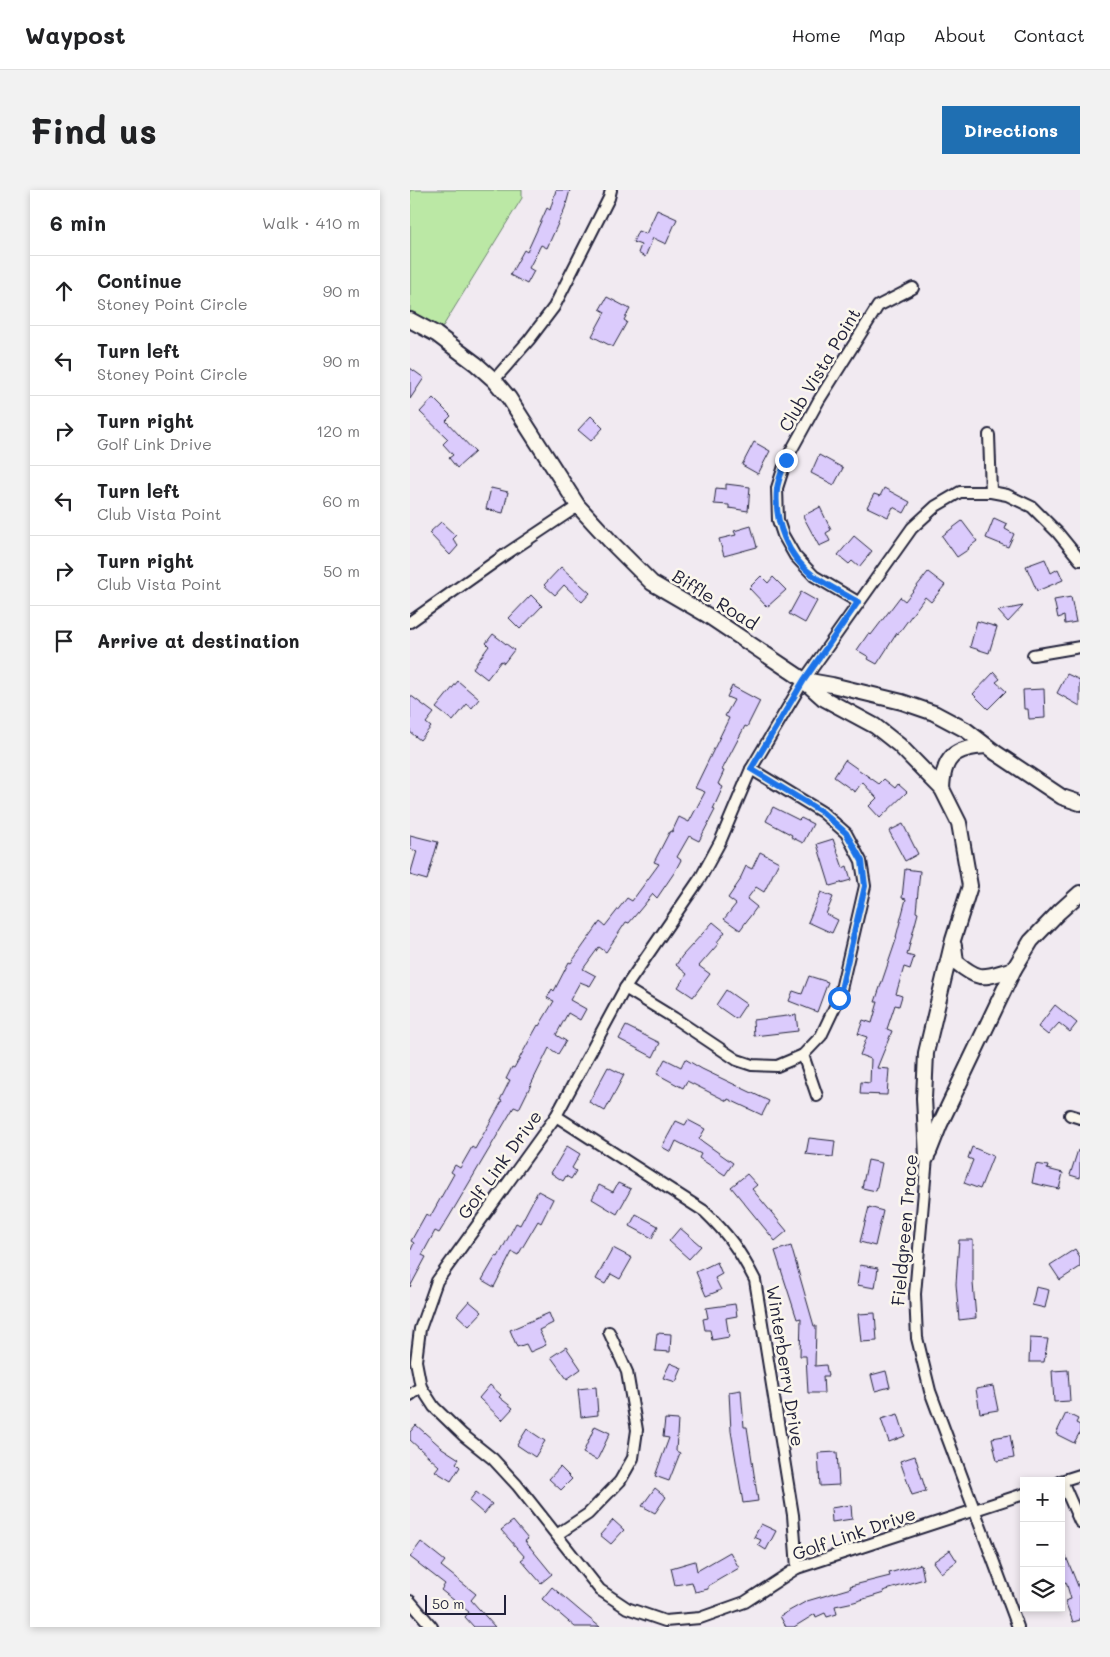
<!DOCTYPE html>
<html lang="en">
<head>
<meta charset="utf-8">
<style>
  :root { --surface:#fff; --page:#f2f2f2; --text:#202124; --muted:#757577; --line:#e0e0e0; --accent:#1f6fb2 }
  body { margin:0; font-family:Mali,sans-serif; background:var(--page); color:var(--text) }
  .controls { position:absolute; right:15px; bottom:15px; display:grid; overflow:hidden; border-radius:0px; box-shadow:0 2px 8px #0003 }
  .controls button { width:45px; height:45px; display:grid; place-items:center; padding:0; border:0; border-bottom:1px solid var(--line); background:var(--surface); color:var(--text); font:25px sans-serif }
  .scale { position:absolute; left:15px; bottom:12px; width:81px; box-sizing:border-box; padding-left:5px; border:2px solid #22223b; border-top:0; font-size:14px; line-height:18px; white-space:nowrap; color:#22223b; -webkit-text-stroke:4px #fbf7ec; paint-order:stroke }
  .stop { position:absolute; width:15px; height:15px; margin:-11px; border:4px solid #1a73e8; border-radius:50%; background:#fff }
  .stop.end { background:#1a73e8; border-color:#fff; box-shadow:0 1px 5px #0008 }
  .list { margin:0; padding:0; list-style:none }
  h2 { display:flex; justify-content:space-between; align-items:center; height:65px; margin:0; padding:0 20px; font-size:21px }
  h2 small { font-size:16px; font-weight:400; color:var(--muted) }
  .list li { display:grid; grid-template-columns:32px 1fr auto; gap:15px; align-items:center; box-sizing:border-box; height:70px; padding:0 20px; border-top:1px solid var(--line) }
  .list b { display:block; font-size:19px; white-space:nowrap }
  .list p { margin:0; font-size:16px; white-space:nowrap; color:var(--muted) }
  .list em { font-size:16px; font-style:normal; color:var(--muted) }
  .icon { flex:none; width:28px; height:28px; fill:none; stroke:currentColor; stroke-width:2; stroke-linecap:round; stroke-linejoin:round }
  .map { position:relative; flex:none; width:670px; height:1437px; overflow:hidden; border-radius:0px }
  header { display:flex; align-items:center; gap:30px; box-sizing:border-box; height:70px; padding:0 25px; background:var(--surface); border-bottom:1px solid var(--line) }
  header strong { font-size:24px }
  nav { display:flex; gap:28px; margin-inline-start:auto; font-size:18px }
  .intro { display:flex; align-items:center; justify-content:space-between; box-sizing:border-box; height:120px; padding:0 30px }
  h1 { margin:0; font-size:35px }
  .button { padding:12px 22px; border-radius:0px; background:var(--accent); color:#fff; font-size:18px; font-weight:700 }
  main { display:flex; gap:30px; padding:0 30px }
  aside { flex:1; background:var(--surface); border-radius:0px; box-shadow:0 2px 8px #0003 }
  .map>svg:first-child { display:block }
  .green { fill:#bbe8a5; stroke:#6e8570 }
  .building { fill:#dbcbfc; stroke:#22223b }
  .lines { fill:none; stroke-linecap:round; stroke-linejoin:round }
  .street-casing { stroke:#22223b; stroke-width:14 }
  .secondary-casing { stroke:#22223b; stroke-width:18 }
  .street { stroke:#fbf7ec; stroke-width:10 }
  .secondary { stroke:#fbf7ec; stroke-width:14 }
  .route { stroke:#1a73e8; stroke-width:6 }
  .labels { text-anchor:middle; stroke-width:5; stroke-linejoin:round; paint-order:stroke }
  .street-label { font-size:18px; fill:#22223b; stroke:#fbf7ec }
</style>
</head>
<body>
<header>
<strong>Waypost</strong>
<nav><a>Home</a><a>Map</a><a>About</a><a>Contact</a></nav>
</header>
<div class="intro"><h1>Find us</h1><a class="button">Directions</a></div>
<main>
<aside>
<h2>6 min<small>Walk · 410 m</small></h2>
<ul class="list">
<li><svg class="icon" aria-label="ahead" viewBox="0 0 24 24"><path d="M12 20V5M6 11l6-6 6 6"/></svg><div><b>Continue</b><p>Stoney Point Circle</p></div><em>90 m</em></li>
<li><svg class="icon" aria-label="left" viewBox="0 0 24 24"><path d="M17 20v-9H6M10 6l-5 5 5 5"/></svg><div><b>Turn left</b><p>Stoney Point Circle</p></div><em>90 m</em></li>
<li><svg class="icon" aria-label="right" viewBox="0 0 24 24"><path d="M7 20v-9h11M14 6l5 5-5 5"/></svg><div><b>Turn right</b><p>Golf Link Drive</p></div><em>120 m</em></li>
<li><svg class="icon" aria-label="left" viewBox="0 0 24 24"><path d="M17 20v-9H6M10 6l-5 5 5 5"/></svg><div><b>Turn left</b><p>Club Vista Point</p></div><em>60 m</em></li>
<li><svg class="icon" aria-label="right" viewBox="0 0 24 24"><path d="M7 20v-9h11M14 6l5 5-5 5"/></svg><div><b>Turn right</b><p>Club Vista Point</p></div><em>50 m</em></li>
<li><svg class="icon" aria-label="arrive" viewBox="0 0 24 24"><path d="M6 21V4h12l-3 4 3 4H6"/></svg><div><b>Arrive at destination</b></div></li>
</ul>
</aside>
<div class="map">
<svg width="670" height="1437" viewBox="0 0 670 1437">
  <rect width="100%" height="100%" fill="#f1eaf1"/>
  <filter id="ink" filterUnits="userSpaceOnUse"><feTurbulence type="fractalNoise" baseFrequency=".02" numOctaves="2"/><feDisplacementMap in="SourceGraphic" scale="10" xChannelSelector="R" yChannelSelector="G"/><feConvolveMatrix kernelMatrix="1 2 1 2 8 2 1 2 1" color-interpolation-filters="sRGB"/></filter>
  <g filter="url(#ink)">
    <path class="green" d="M0,0H112V8L30,141L0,128Z"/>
    <g class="building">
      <path d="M146,0H160L155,18L137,58L131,55L119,78L124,81L117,94L100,85L114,60L117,62L137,18L140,20Z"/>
      <path d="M247,20L267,29L256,54L243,48L235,67L228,63L231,55L223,52L228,41L236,44Z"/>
      <path d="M197,107L220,119L214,130L217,132L203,157L182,146L195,122L190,119Z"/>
      <path d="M0,178L14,188L0,209Z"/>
      <path d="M23,208L41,226L36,231L65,262L47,278L39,268L43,265L33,254L38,249L10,222Z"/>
      <path d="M181,226L193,238L181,251L168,240Z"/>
      <path d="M344,252L360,261L348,284L332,275Z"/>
      <path d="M409,265L433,278L424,295L401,283Z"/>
      <path d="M316,294L340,297L338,321L319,318V315L304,314L306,298L316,299Z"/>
      <path d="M81,298L98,302L93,323L76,319Z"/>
      <path d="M474,298L500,312L494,323L483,317L478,327L457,317L464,304L470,306Z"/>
      <path d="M410,317L421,340L416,343L420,351L409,356L393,326Z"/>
      <path d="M584,328L597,334L595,339L604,344L598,357L576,348Z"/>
      <path d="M552,331L567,351L558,358L559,359L547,367L532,346Z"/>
      <path d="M31,332L46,346L43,349L48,356L40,365L19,343Z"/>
      <path d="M341,336L347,357L314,366L309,349L326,345L324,341Z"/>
      <path d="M444,346L462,361L449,377L442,371L439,374L428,365Z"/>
      <path d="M635,369L641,383L648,379L653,390L627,401L616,376Z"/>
      <path d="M151,377L180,403L172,412L154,395L145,405L134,395Z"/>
      <path d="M518,382L535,395L521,412L515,407L488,444L487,443L467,474L458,469L459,467L447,460L458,444L461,445L490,407L495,411Z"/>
      <path d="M351,386L358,393L363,387L376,400L357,417L339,398Z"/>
      <path d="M391,402L407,411L395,433L379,424Z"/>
      <path d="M121,405L132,416L110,439L99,428Z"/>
      <path d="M661,407L666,432L655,434L654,426L648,428L644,410Z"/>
      <path d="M613,416L598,432L588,421Z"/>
      <path d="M567,431L587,437L579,463L560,457Z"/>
      <path d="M83,444L104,460L94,473L91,471L77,489L63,478L79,456L76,453Z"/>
      <path d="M584,482L590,489L586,492L596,501L578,519L563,504Z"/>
      <path d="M657,484L670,490V516L647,503Z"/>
      <path d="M48,491L69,509L62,518L57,514L43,531L26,518Z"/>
      <path d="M322,496L350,511L337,537L335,536L312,580L314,581L308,594L313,597L303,619L305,620L289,651L279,646L267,667L271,670L264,683L247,708L243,704L219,733L216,732L196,762L189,757L173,779L186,786L180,796L170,792L160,810L176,819L170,830L158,823L146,845L156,851L148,864L139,858L109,919L104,917L39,1027L29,1043L25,1041L12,1065L16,1067L0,1097V1062L4,1053L1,1051L16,1024L20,1027L44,984L41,982L45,975L50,978L62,957L65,959L92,911L90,910L100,890L96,889L102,877L104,878L128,835L129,836L144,811L137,808L142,799L144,801L159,772L161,773L190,732L195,736L217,708L222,711L249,674L244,672L260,641L262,642L269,627L279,632L295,602L285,598L319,528L315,526L324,510L317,507Z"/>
      <path d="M634,499L635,528L619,529L618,519H614L613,500Z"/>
      <path d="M0,505L24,523L16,533L21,537L10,550L0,542Z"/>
      <path d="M435,570L469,594L474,589L485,598L488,594L497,602L470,628L459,616L467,608L452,592L445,602L424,587Z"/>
      <path d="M363,617L389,630L391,628L403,634L393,653L381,647L382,645L356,631Z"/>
      <path d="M493,634L508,664L495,671L479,641Z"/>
      <path d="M0,645L28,652L17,690L0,685L7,661L0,659Z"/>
      <path d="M423,649L433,678L437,676L441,690L420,696L407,654Z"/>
      <path d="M350,662L369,672L354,702L346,697L337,709L347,717L330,740L314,729L326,714L318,708L331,689H330L336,676L342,679Z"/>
      <path d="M495,679L510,681L506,722L508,723L497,765L504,767L500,779L494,777L486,804L492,806L489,816L485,815L477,839L482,841L467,878L479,879L477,905L450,904L451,892L460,893L461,869L450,865L457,847L448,844L453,830L462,833L468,812H465L487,747H486L496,709L492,708Z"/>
      <path d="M411,702L423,707L416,724L428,730L422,743L398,732Z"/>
      <path d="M303,732L315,742L307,752L309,753L289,776L300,784L283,807L268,797L277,784L266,775L272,766Z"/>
      <path d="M399,786L418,792L407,822L379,811L383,801L392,804Z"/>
      <path d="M316,800L336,814L326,829L306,815Z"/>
      <path d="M645,815L667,833L660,842L649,833L638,845L628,837Z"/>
      <path d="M386,825L388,841L344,846L343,830Z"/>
      <path d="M216,836L250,853L243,867L209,849Z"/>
      <path d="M255,869L271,877L275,869L292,879L359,911L352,925L318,909L317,911L277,891L273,898L247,884Z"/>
      <path d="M198,877L214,885L195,921L179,912Z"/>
      <path d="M278,930L295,939L289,949L323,973L315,985L289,968L291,964L266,951L261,962L252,957L266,931L275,935Z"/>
      <path d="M399,948L425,951L423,967L396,964Z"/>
      <path d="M157,956L170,964L162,978L166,981L161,989L156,986L153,991L141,983Z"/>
      <path d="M562,957L583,966L570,999L554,993L563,970L558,968Z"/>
      <path d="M668,960L670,961V988L660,985Z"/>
      <path d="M458,970L472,973L466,1001L452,998Z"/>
      <path d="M626,974L638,976L637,979L653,983L649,999L622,993Z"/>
      <path d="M337,984L347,995L342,999L377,1041L365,1051L321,997Z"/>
      <path d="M208,993L221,999L207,1024L182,1009L189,995L203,1002Z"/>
      <path d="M128,1001L143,1009L131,1033L128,1031L108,1065L102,1062L84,1097L72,1090L86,1066L88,1067L106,1033L110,1035Z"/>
      <path d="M459,1017L473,1021L465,1056L450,1052Z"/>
      <path d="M226,1024L248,1036L242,1048L220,1036Z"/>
      <path d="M270,1038L291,1056L279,1069L259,1051Z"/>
      <path d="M549,1050H563V1093L566,1128L549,1130L546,1094Z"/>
      <path d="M381,1056L404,1136H406L405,1176L416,1175L418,1186H413L414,1203H398L396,1166H390L391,1128L387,1129L365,1061Z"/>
      <path d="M203,1058L222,1068L210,1089L201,1084L195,1094L186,1089Z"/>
      <path d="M665,1059L670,1067V1077L650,1090L640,1075Z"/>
      <path d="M307,1072L312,1084L305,1088L311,1100L296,1106L286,1082Z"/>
      <path d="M450,1075L468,1078L465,1098L447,1095Z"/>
      <path d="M626,1097L639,1100L635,1118L622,1115Z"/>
      <path d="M59,1111L72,1122L59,1136L47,1125Z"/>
      <path d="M325,1114L327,1126L316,1128L319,1147L302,1150L300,1140H295L293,1129L298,1128L296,1118Z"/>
      <path d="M139,1123L143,1133L129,1140L136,1155L120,1162L116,1154L107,1157L100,1140Z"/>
      <path d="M465,1123L467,1151L451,1152L448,1124Z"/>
      <path d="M247,1143L261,1144L260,1162L245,1161Z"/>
      <path d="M620,1148L638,1149L634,1172H619Z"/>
      <path d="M156,1157L171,1179L157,1189L141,1167Z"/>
      <path d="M260,1173L272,1178L266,1192L253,1188Z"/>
      <path d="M658,1180L660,1211L644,1212L642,1181Z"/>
      <path d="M476,1181L480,1197L465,1201L461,1185Z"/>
      <path d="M80,1195L91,1205L89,1207L103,1218L92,1230L69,1208Z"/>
      <path d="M583,1196L588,1220L570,1223L566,1199Z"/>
      <path d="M186,1197L188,1225L171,1227L168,1199Z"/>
      <path d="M331,1200L334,1237H337L348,1311L333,1313L321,1241L319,1202Z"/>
      <path d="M656,1223L668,1229L666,1233L670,1235V1242L664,1253L646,1244Z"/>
      <path d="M488,1224L495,1246L479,1252L471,1229Z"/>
      <path d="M255,1229L268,1230L266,1261L270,1263L259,1291L245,1286L259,1248L253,1247Z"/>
      <path d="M6,1235L32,1258L49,1269L46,1273L50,1277L41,1291L25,1281L29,1276L0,1250V1242Z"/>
      <path d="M185,1236L200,1243L187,1270L173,1263Z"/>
      <path d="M117,1239L135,1251L125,1267L107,1255Z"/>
      <path d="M600,1245L604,1268L587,1271L582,1248Z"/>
      <path d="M427,1262L429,1295L410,1296L408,1263Z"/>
      <path d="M505,1266L516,1301L502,1305L490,1271Z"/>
      <path d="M150,1277L162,1289L151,1300L139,1289Z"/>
      <path d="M245,1298L256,1307L245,1323L232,1316Z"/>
      <path d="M66,1302L82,1314L74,1324L59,1311Z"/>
      <path d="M441,1315L442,1329L422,1332L421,1318Z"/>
      <path d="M203,1330L214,1340L201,1354L190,1345Z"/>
      <path d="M103,1331L118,1349L115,1351L142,1384L131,1393L111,1370L115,1367L91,1340Z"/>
      <path d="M351,1334L366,1341L356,1360L348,1355L351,1350L344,1347Z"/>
      <path d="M11,1352L35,1371L31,1376L66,1404L61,1410L85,1437H64L55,1427L59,1422L31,1400L35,1394L0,1367Z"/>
      <path d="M651,1354L670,1401V1430L663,1432L655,1411L661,1409L656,1392L651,1394Z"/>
      <path d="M540,1360L547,1371L531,1383L523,1372Z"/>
      <path d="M320,1362L329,1378L298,1396V1399L285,1402L282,1392L265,1395L261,1378L285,1371L287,1381Z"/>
      <path d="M511,1374L514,1389L473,1401L474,1403L444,1412L425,1416L427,1424L417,1427L415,1423L406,1427L405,1424L384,1437H376L370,1426L397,1411L441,1398L440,1396L480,1386L479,1383Z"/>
      <path d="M142,1397L175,1425L190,1437H165L132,1409Z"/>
    </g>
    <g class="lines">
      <defs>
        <g id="street">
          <path d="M84,190L119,150L144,117L199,8L201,0"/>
          <path d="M579,245L581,302"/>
          <path d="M448,412L404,386L385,366L373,345L368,330L367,298L376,270L409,210L468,116L503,98"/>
          <path d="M0,432L96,364L168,316"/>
          <path d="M623,465L670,457"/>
          <path d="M215,798L264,828L327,870L342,875L367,876L393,865L411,846L429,808L455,696L451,671L436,643L412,622L341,579"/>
          <path d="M393,865L407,906"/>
          <path d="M660,925L670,928"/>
          <path d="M146,926L294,1021C318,1044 330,1061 345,1090L383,1325L387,1378"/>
          <path d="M517,967L505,1104L507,1148L520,1201L608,1437"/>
          <path d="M0,1205L11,1197"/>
          <path d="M651,1291L670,1285"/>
          <path d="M652,1291L670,1332"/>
          <path d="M614,1304L387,1378L335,1412L290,1428L255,1431L217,1418L190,1400L107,1295L83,1269L53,1245L24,1217L11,1197L6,1171L10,1139L27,1091L146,926L215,798L291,687L310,652L341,579L394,490L502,338L526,316L550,302H581L597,305L622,317L648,343L670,370"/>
          <path d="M148,1344L178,1324L210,1291L223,1268L227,1240L217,1182L199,1142"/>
          <path d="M0,1411L22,1437"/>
        </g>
        <g id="secondary">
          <path d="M0,130L26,144L66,174L84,190L99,208L168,316L202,353L242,393L297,425L394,490L422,495L492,512L524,523L556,540L586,563L652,607L670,613"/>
          <path d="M394,491L413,508L465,536L489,555L532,599L549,633L560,696L543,750L516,863L514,908L517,967"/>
          <path d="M532,599C533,566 545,558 576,556"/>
          <path d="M544,756L546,772C572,793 573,787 604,779"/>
          <path d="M519,962L530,934L604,779L621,751L649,722L670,703"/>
        </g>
      </defs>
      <use href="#street" class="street-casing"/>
      <use href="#secondary" class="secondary-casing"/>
      <use href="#street" class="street"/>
      <use href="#secondary" class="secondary"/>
    </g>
  </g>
  <g class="lines" filter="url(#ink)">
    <path class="route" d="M376,270C373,279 368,290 367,299C364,332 377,367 405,387C418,396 434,404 448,412L394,490L341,579L412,622L436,643L452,671L455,696L429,808"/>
  </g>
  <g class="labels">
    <g class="street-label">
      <text transform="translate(410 180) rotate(-59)" y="6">Club Vista Point</text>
      <text transform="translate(305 410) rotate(32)" y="6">Biffle Road</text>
      <text transform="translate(90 975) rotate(-54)" y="6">Golf Link Drive</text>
      <text transform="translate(495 1040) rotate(-85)" y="6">Fieldgreen Trace</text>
      <text transform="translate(375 1176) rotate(81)" y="6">Winterberry Drive</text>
      <text transform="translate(444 1344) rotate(-19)" y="6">Golf Link Drive</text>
    </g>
  </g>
</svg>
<div class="controls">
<button>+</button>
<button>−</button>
<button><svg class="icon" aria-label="layers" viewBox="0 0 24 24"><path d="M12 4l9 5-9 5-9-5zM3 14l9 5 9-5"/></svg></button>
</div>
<div class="scale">50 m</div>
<div class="stop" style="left:429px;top:808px"></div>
<div class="stop end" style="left:376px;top:270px"></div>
</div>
</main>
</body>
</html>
